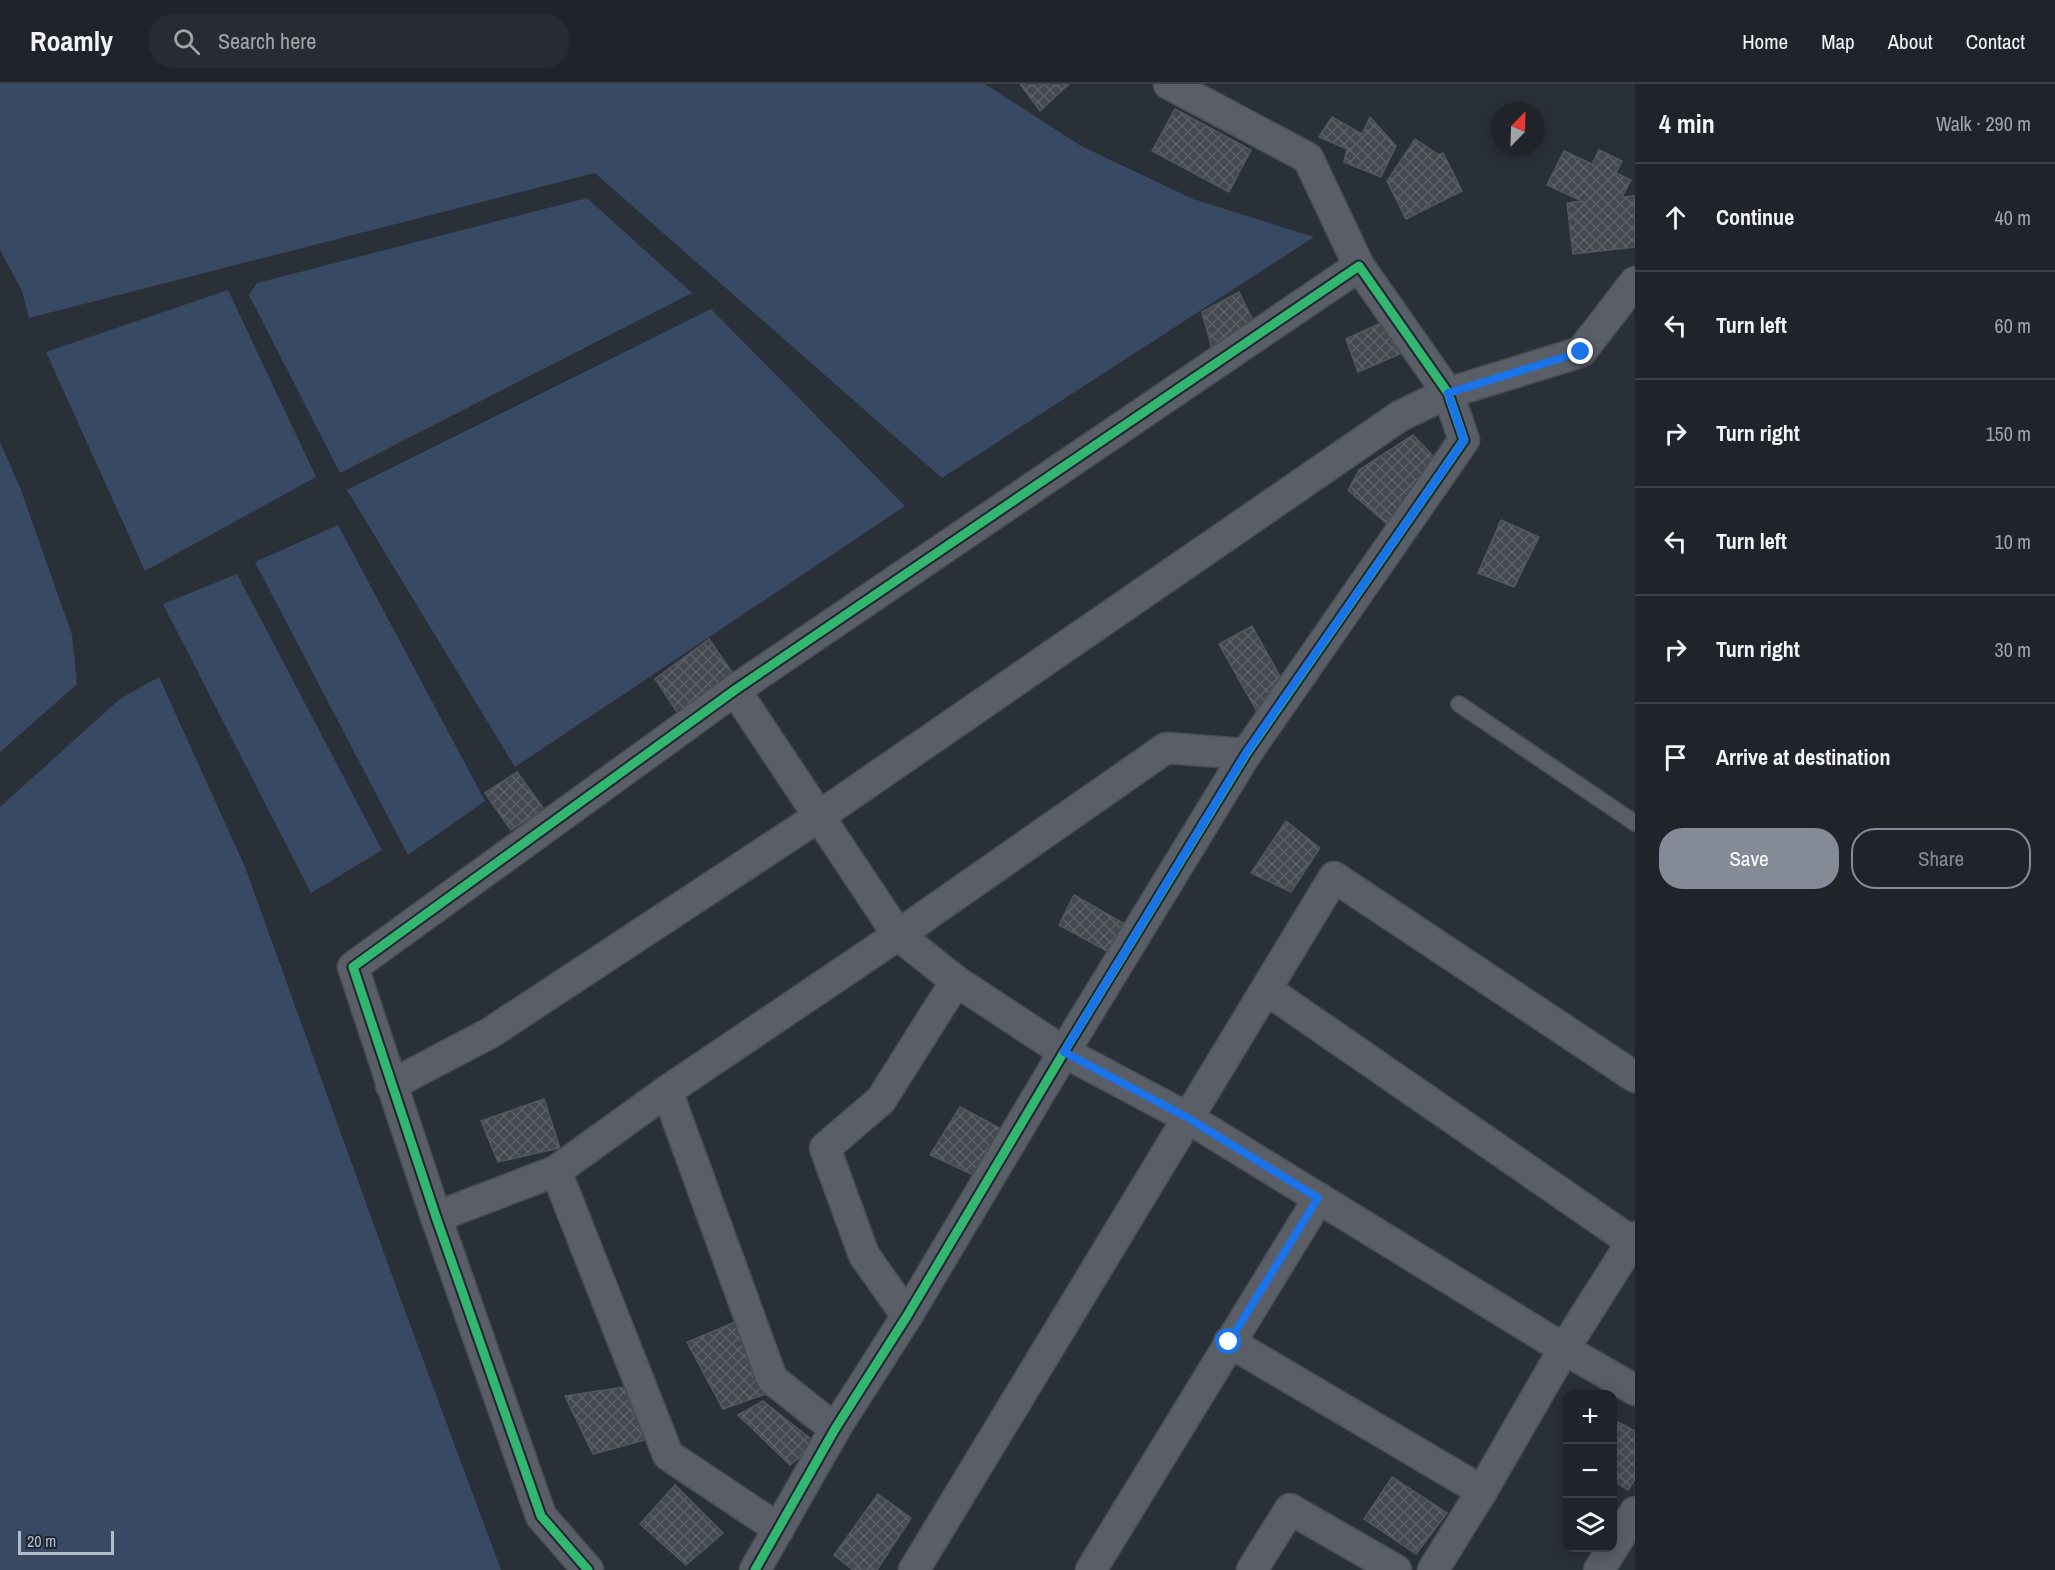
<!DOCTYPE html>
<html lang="en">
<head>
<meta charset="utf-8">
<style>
  :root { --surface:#20242a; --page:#282c32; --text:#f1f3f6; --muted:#a2a4a8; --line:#3d4147; --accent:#848b96 }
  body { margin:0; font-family:"Archivo Narrow",sans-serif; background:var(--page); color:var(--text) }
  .controls { position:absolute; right:18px; bottom:18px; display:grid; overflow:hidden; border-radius:12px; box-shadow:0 3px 15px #0003 }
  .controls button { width:54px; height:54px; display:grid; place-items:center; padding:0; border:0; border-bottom:2px solid var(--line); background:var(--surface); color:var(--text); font:30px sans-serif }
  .compass { position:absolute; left:1491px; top:18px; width:54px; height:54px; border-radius:50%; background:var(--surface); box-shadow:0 3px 15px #0003; rotate:23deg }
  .scale { position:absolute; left:18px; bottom:15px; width:96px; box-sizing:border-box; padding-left:6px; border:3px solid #b4bcc9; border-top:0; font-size:16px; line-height:21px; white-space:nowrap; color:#b4bcc9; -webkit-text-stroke:4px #1d2633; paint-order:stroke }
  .stop { position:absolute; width:18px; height:18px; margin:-14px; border:4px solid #1a73e8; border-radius:50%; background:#fff }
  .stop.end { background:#1a73e8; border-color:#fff; box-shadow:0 2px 6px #0008 }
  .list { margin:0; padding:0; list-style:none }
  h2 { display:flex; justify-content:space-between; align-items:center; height:78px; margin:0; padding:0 24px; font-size:26px }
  h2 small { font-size:20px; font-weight:400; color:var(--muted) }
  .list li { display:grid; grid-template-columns:39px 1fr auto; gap:18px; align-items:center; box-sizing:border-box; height:108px; padding:0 24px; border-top:2px solid var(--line) }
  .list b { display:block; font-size:22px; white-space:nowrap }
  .list em { font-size:20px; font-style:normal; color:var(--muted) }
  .actions { display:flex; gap:12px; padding:18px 24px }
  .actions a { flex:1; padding:14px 0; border:2px solid var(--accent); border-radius:24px; text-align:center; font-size:21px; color:var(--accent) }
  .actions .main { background:var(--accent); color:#fff }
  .icon { flex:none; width:33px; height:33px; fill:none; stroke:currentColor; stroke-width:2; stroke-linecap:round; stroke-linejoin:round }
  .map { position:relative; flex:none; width:1635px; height:1486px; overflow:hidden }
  header { display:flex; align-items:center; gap:36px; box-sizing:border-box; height:84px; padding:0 30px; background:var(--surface); border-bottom:2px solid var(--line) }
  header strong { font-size:28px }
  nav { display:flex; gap:33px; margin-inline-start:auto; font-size:21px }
  .search { width:420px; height:54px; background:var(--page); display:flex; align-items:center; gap:15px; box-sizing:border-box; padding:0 21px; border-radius:24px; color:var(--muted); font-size:22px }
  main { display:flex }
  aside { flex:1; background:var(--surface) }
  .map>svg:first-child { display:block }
  .water { fill:#384963 }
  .building { fill:url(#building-cross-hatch); stroke:#52575f; stroke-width:1.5 }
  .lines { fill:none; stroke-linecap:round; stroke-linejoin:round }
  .service-casing { stroke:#484c53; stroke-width:18 }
  .minor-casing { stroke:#484c53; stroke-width:33 }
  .service { stroke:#5a5e66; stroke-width:15 }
  .minor { stroke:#5a5e66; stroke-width:30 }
  .cycleway-casing { stroke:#1d2633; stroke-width:13 }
  .cycleway { stroke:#33b770; stroke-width:9 }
  .route { stroke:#1a73e8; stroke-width:8 }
</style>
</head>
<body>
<header>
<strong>Roamly</strong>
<div class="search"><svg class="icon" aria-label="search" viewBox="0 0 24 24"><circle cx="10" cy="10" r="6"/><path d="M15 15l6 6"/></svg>Search here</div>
<nav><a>Home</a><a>Map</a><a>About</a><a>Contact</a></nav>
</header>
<main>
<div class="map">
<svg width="1635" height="1486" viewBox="0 0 1635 1486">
  <defs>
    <pattern id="building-cross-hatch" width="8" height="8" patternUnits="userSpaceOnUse" patternTransform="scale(1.5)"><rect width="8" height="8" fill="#444950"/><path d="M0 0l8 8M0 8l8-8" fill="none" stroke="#5d6168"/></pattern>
  </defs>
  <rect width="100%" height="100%" fill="#2a3038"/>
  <g class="water">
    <path d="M0,0H985L1081,62L1193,115L1314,153L942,394L595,89L29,234L22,207L0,166Z"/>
    <path d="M587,114L692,209L340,389L249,211L257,199Z"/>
    <path d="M228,206L316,393L145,487L46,268Z"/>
    <path d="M711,225L905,422L515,683L347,406Z"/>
    <path d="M0,358L21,406L72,551L77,600L0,668Z"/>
    <path d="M338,441L485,717L408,771L255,478Z"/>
    <path d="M237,490L382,766L311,809L163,520Z"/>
    <path d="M159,593L245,783L402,1219L501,1486H0V723L120,615Z"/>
  </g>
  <g class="building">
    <path d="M1020,0H1069L1040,27Z"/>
    <path d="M1175,25L1251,66L1229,108L1152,67Z"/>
    <path d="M1332,33L1362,50L1370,33L1396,62L1381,93L1344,78L1347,65L1319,53Z"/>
    <path d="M1415,55L1439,71L1443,69L1462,107L1406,135L1387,97Z"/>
    <path d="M1599,66L1622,77L1616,89L1631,96L1622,113L1635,112V163L1573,170L1567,119L1582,117L1547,101L1564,67L1592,80Z"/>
    <path d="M1239,208L1259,249L1215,276L1202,228Z"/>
    <path d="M1381,239L1400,270L1358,288L1346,255Z"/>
    <path d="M1413,351L1437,376L1387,440L1348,406L1359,386Z"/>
    <path d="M1501,436L1539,453L1514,503L1478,489Z"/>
    <path d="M1252,542L1282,596L1256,626L1219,560Z"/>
    <path d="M709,555L734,591L681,634L655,595Z"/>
    <path d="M517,688L544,725L511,746L485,709Z"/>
    <path d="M1286,737L1320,764L1291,808L1251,789Z"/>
    <path d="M1074,811L1123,839L1112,870L1059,841Z"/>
    <path d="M544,1015L560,1064L498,1078L481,1037Z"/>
    <path d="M960,1023L1009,1049L987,1097L930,1071Z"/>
    <path d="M740,1236L771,1308L723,1325L687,1258Z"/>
    <path d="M624,1303L645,1356L593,1370L565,1312Z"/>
    <path d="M763,1317L816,1359L790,1381L738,1331Z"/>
    <path d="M1612,1335L1635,1347V1395L1628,1406L1612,1396Z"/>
    <path d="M1392,1393L1447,1429L1416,1470L1364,1435Z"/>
    <path d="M675,1401L723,1449L686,1481L640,1440Z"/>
    <path d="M878,1410L911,1434L877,1486H853L834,1471Z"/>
  </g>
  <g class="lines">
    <defs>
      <path id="service" d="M1459,620L1635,739"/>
      <g id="minor">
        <path d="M1169,0L1308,74L1359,182"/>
        <path d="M735,606L898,851L956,897L1064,968L1188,1034L1564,1265L1635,1306"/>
        <path d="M1267,906L1632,1158"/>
        <path d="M391,1001L490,949L818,733L1400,332L1448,309L1581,268L1635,198"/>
        <path d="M667,1007L772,1295L835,1345"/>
        <path d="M556,1087L668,1371L779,1445"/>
        <path d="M436,1133L556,1087L667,1007L898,851L1166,664L1246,670"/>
        <path d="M907,1232L864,1171L825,1064L881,1016L956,897"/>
        <path d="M1229,1258L1482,1407"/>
        <path d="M588,1486L541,1432L436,1133L353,883L735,606L1359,182L1448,309L1464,356L1246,670L1064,968L907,1232L835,1345L755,1486"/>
        <path d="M914,1486L1334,793L1635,993"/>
        <path d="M1091,1486L1319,1114"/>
        <path d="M1252,1486L1290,1425L1396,1486"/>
        <path d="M1433,1486L1482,1407L1564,1265L1635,1153"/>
        <path d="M1599,1486L1635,1428"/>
      </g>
    </defs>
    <use href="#service" class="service-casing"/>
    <use href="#minor" class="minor-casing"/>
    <use href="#service" class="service"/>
    <use href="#minor" class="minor"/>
    <defs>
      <path id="cycleway" d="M588,1486L541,1432L436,1133L353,883L735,606L1359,182L1448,309L1464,356L1246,670L1064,968L907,1232L835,1345L755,1486"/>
    </defs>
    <use href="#cycleway" class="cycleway-casing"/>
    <use href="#cycleway" class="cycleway"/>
  </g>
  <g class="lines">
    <path class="route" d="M1229,1258L1318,1114L1188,1034L1064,968L1246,669L1464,356L1448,309L1581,268"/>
  </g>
</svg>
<div class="controls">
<button>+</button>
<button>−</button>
<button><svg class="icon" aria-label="layers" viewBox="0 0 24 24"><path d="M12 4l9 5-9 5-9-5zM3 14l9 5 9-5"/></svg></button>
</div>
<svg class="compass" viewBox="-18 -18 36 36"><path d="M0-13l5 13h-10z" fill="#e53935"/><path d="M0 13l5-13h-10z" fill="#a2a4a8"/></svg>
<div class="scale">20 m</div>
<div class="stop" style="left:1229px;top:1258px"></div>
<div class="stop end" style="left:1581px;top:268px"></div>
</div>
<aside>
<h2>4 min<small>Walk · 290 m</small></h2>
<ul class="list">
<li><svg class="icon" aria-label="ahead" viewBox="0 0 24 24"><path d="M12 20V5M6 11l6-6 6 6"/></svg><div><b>Continue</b></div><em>40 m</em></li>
<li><svg class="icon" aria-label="left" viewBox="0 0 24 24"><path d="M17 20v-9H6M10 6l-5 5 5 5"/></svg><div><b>Turn left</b></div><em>60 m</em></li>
<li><svg class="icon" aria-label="right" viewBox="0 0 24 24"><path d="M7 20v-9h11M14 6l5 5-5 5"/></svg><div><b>Turn right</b></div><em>150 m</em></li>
<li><svg class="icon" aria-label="left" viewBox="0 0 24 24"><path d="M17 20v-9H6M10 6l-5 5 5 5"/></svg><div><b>Turn left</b></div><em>10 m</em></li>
<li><svg class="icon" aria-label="right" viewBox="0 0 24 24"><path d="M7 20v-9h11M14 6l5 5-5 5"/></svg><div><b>Turn right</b></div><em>30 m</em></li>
<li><svg class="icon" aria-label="arrive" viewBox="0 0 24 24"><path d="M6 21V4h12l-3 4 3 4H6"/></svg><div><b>Arrive at destination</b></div></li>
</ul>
<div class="actions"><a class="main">Save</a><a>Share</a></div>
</aside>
</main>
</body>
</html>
